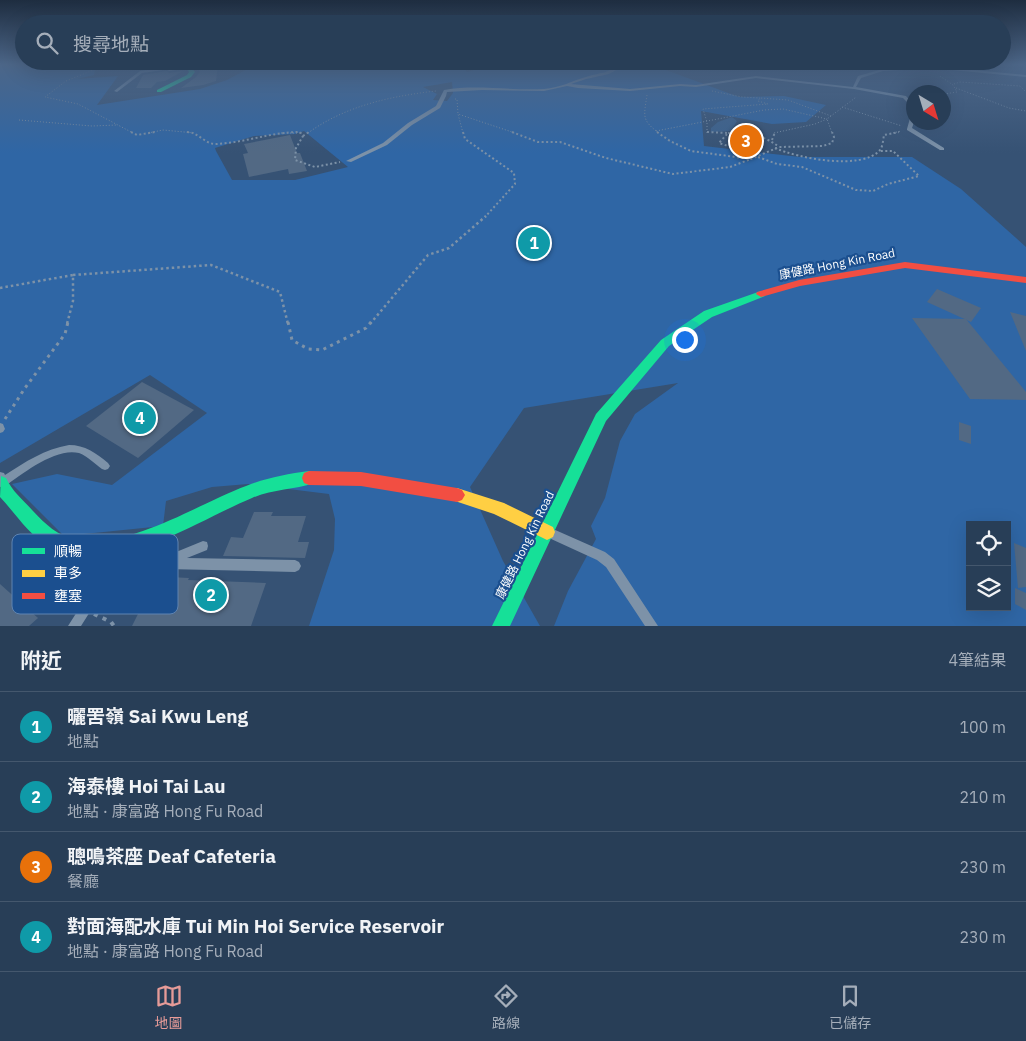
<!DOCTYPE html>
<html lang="zh-TW">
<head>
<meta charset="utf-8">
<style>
  :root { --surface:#283e57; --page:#30455d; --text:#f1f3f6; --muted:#a5aeba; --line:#44576d; --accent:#e69b98 }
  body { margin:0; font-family:"IBM Plex Sans","Noto Sans TC",sans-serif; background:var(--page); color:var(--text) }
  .controls { position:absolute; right:15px; bottom:15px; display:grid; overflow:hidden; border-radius:0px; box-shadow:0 5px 20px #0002 }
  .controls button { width:45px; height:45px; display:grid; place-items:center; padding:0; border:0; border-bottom:1px solid var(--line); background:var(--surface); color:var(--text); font:25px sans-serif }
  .compass { position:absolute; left:906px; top:85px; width:45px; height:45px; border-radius:50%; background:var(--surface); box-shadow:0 5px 20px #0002; rotate:142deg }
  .you { position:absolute; left:684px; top:339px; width:18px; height:18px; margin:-12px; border:4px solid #fff; border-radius:50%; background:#1a73e8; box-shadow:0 0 0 8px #1a73e833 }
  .badge { display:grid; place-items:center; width:32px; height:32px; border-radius:50%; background:var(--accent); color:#fff; font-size:16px; font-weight:700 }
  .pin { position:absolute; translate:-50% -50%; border:2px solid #fff; box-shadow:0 1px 5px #0006 }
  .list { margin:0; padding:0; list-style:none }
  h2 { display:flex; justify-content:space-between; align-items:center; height:65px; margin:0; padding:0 20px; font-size:21px }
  h2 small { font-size:16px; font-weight:400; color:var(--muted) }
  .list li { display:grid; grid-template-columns:32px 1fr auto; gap:15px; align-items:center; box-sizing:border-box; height:70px; padding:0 20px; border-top:1px solid var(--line) }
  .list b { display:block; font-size:19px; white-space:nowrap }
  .list p { margin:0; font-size:16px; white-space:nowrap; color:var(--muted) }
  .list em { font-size:16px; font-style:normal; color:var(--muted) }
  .icon { flex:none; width:28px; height:28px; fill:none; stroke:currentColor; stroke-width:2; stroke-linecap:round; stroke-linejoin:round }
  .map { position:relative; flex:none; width:1026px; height:626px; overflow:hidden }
  .search { position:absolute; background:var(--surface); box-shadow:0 5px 20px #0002; left:15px; right:15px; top:15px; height:55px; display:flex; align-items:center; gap:12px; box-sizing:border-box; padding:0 18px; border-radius:28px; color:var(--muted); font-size:19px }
  .sheet { height:345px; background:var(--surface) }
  nav { display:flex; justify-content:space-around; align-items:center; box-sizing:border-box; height:70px; border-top:1px solid var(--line); background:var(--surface); font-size:14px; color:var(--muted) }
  nav a { display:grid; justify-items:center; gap:2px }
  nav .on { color:var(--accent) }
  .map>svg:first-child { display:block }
  .green { fill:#2f66a5; fill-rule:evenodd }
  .water { fill:#3b618d }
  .building { fill:#526984 }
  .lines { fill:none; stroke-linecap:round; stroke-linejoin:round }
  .path-far4 { stroke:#7d92a8; stroke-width:1; stroke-dasharray:1 2; stroke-linecap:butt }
  .path-far3 { stroke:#7d92a8; stroke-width:2; stroke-dasharray:2 2.5; stroke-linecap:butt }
  .path-far2 { stroke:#7d92a8; stroke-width:2.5; stroke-dasharray:2.5 3; stroke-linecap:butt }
  .path-far1 { stroke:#7d92a8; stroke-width:3; stroke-dasharray:3 4.5; stroke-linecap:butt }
  .path { stroke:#7d92a8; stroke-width:4; stroke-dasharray:4 5.5; stroke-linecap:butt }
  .lane { fill:#7d92a8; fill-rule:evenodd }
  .street { fill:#7d92a8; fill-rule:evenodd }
  .fast { fill:#16e098; fill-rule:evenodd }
  .slow { fill:#ffcf43; fill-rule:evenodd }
  .jam { fill:#f24e42; fill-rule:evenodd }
  .labels { text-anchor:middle; stroke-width:4.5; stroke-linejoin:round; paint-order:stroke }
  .street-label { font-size:12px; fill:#fff; stroke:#1b4f8f }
  .key { fill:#1b4f8f; stroke:#5f84b1; stroke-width:1 }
  .key-label { font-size:14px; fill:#fff }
</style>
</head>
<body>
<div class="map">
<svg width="1026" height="626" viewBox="0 0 1026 626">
  <rect width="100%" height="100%" fill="#365274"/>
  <path class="green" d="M0,65H85L82,68L95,70L94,75L77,79L118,76L97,105L200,89L227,80L255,65H425L436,70L446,67L445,65H464L462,66L467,72L477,69L470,65H703L702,70H666L739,97L784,96L826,105L806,122L772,124L701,111L704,146L800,157H912L961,189L1026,247V626H554L568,591L596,539L591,526L605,498L620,441L635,414L678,383L524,408L470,487L503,561L540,626H309L334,550L335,519L329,494L248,484L212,487L166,501L163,526L64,536L12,484L57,474L112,485L207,413L150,375L0,463ZM452,82L453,93L447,101L433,100L437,94L423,87ZM304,131L348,167L295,180H232L216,151L215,148L254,136L295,134ZM970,525H1007V607H970Z"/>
  <path class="water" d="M732,117L737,121L731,131L711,132V128L718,122Z"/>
  <g class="building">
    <path d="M202,65H218L216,81L203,85L181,88L196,77L200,72L198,68Z"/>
    <path d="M167,71L169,73L183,71L165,81L157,82L151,88H136L143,75Z"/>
    <path d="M290,135L297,153H300L307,171L289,174L288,169L249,177L243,154L248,153L244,144Z"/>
    <path d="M937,289L981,308L971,322L927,302Z"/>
    <path d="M1010,312L1026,316V351Z"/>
    <path d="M912,318L966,319L1026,392V400L970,399Z"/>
    <path d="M142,382L194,410L138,458L86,426Z"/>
    <path d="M959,422L971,426V444L959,440Z"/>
    <path d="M254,512H273L271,516H306L298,542H309L305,558L223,556L231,537L243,538Z"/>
    <path d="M1014,543L1026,548V587L1018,588Z"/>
    <path d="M169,577L189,578L188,580L266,583L251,626H132L141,608L153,609Z"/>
    <path d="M0,584L38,618L29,626H0Z"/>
    <path d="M1015,588L1026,593V610L1015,604Z"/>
  </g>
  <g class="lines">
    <g class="path-far4">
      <path d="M106,65L66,81L45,97L78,104L133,133"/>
      <path d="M812,65L856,70"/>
      <path d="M940,76L953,85L957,92L944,94"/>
      <path d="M954,84L960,82L1020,86L1026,92"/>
      <path d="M956,88L1009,108L1026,111"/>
      <path d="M712,91L742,97L760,98"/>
      <path d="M647,95C644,116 641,120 659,133"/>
      <path d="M455,99H457L458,114"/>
      <path d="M842,107L902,126"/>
      <path d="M831,116L827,119L832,133"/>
      <path d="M19,120L92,126L117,125"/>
      <path d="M656,131L764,110L783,109L827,119L815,124L774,133"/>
      <path d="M148,133L163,130L195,133"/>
      <path d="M281,133H301"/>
      <path d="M308,133C345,106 391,96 436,91"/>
      <path d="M463,133L458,114L515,133"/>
      <path d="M707,133V122L703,109L768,104L758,101L760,98L788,100L831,116L855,98V96"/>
      <path d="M893,133L901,131"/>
    </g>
    <g class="path-far3">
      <path d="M131,132L137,135L155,132"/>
      <path d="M187,132C198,132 205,144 215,144C244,143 271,132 300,132L303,136L296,148L295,160L315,167L340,162"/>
      <path d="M463,132L465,139L514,173L515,184L485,217"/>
      <path d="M512,132L538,142H560L606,158L673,174L730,167L751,159"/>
      <path d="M657,132L670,141L691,151L751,159L779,147L823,146L832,143L834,137L832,132"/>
      <path d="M707,132L728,133L719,143L758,156"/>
      <path d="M728,133C746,132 764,135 779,147"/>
      <path d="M303,136L309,132"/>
      <path d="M772,140L775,132"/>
      <path d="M775,148C797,158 862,171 880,150C883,146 883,140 884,135L899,132"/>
      <path d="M758,157L777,164L802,167L856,190L873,191L888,184L919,176L893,151H879"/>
    </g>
    <g class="path-far2">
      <path d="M73,275L211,265L280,292L288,324"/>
      <path d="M0,288L73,275V301L67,324"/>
      <path d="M370,324L428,255L449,248L486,216"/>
    </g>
    <g class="path-far1">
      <path d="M288,322L292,340L308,349L322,350L366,328L371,322"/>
      <path d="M5,419L25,388L65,334L68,322"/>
    </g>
    <path class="path" d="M94,614L111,622L114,626"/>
    <g class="lane">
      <path d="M617,65H621C614,75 602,75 591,78C584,79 578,82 571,84L630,89L680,84L696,85L756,76L853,87L858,76L883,69L931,66L1026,75V77L931,68L883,71L861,78L856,87L906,96L914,105V109L903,98L854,89L756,78L696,87L680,86L630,91L578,88L567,86L544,91L482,90L447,92L446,96L440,108L412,125L387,145L351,162L346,161L383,143L408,123L436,106L444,90C477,84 510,91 544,89C560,88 574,80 589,76C599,73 609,73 617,65Z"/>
      <path d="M169,67L170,69L142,73L117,92L114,91L140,71Z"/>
      <path d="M912,111H914V122L912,128L944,148V150H940L907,130V129Z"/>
      <path d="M0,423L3,424L5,429L3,432L0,433Z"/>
      <path d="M69,445C85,445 96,453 108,463L110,466L108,469L105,470L102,469C95,464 87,456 79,453C56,447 22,474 5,486L0,487V472L4,473L5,475C25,462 45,449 69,445Z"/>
      <path d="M553,529L605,552L614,559L658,626H645L606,567L597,560L549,538L548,534L549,530Z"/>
      <path d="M203,541L207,542L208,546L207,550L187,558L295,560L299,562L301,566L299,570L295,572L166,569L119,592L105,598L98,599L81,626H68L89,593L110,550L114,549L118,550L120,554L104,586L159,559Z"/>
    </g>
    <path class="street" d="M162,65H200L196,67L169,71Z"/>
    <g class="fast">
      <path d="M189,65L195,72L191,77L161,92H157V90L187,75L189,72L186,67Z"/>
      <path d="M761,291L765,292L766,294L765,296L712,317L669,346L606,421L510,626H492L596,414L661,340L704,311Z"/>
      <path d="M309,471L314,473L316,478L314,483C294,490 272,489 252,498C196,521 108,582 48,546C29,535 15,513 0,497L1,476L6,478C12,491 23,500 33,511C45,524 58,536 76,540C128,550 198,504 246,486C266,478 287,474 309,471Z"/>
    </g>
    <path class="slow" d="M457,488L504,503L553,527L555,532L553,537L547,540L494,514L452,500L449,495L452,490Z"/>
    <g class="jam">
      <path d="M905,262L1026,277V283L905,268L800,286L761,297L756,294L757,292L799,280Z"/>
      <path d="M309,471L361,472L457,488L462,490L465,495L462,500L457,502L361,486L309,485L304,483L302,478L304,473Z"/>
    </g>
  </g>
  <linearGradient id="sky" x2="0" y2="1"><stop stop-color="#1e2d40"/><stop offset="0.42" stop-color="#4c6688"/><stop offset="1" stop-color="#4c6688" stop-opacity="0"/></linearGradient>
  <rect width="1026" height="153" fill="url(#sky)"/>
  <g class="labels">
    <g class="street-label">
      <text transform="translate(837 264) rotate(-11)" y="4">康健路 Hong Kin Road</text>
      <text transform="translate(525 545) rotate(-64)" y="4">康健路 Hong Kin Road</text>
    </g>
  </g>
  <rect x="12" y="534" width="166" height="80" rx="8" class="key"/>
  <rect x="22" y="548" width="23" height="6" fill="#16e098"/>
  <rect x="22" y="570" width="23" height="7" fill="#ffcf43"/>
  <rect x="22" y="593" width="23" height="6" fill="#f24e42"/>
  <g class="key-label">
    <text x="54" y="556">順暢</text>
    <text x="54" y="578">車多</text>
    <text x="54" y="601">壅塞</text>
  </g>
</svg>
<div class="controls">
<button><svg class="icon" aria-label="locate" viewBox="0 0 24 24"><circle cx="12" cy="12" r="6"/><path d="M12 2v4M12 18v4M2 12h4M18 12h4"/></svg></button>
<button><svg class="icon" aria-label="layers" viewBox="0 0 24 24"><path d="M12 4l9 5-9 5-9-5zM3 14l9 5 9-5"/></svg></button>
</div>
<svg class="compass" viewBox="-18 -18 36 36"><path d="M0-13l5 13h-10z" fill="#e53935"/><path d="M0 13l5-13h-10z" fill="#a5aeba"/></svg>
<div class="you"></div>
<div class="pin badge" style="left:534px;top:243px;background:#0f9aa8">1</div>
<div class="pin badge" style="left:211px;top:595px;background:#0f9aa8">2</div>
<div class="pin badge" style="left:746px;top:141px;background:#e8710a">3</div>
<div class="pin badge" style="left:140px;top:418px;background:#0f9aa8">4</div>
<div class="search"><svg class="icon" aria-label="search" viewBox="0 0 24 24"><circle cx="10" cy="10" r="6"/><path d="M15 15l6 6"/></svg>搜尋地點</div>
</div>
<section class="sheet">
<h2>附近<small>4筆結果</small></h2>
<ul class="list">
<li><span class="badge" style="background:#0f9aa8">1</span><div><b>曬罟嶺 Sai Kwu Leng</b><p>地點</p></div><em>100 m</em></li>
<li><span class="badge" style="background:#0f9aa8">2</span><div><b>海泰樓 Hoi Tai Lau</b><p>地點 · 康富路 Hong Fu Road</p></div><em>210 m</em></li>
<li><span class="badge" style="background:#e8710a">3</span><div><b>聰鳴茶座 Deaf Cafeteria</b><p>餐廳</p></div><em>230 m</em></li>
<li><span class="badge" style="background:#0f9aa8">4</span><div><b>對面海配水庫 Tui Min Hoi Service Reservoir</b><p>地點 · 康富路 Hong Fu Road</p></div><em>230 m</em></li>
</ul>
</section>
<nav>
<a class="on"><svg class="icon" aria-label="map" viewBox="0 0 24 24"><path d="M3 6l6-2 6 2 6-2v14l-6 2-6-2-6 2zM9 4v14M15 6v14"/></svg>地圖</a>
<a><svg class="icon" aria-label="directions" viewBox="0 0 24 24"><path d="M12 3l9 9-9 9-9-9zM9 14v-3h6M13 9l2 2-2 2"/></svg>路線</a>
<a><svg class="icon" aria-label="saved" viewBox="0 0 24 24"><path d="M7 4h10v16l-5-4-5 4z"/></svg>已儲存</a>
</nav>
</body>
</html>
